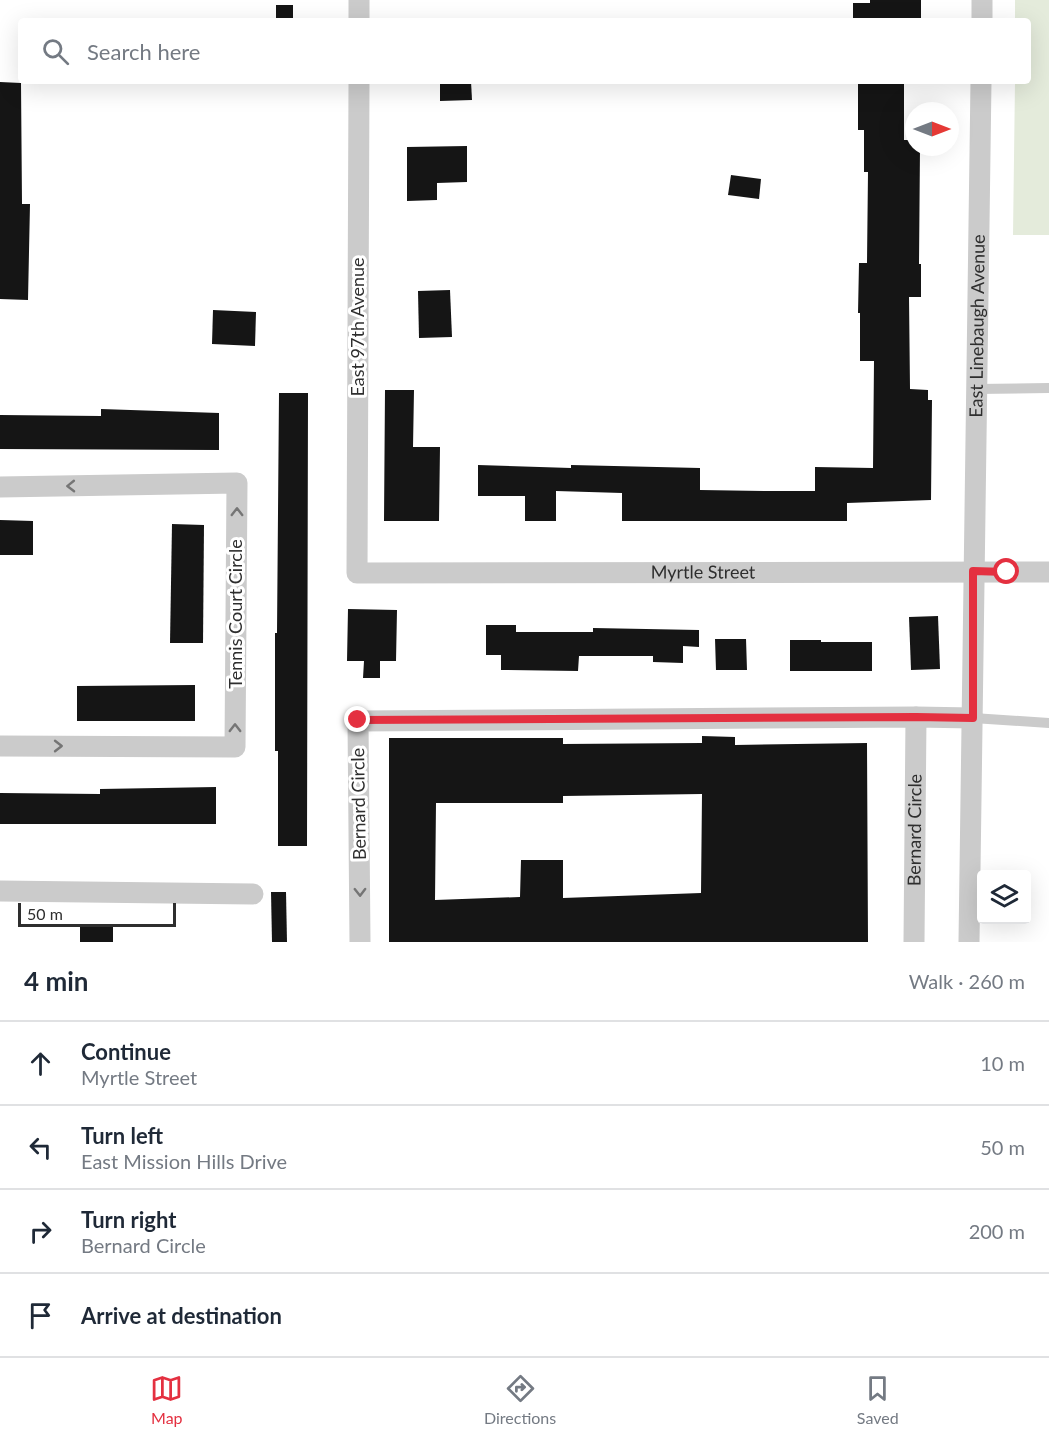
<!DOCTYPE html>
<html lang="en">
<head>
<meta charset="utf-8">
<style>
  :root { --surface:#fff; --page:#f6f6f7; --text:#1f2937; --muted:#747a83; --line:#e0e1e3; --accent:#e43040 }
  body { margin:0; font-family:Lato,sans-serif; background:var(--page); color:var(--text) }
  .controls { position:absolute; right:18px; bottom:18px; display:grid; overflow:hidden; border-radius:6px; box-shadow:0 6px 24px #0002 }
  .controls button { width:54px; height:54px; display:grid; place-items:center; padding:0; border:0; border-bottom:2px solid var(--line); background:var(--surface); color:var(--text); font:30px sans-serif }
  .compass { position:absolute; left:905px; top:102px; width:54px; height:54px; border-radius:50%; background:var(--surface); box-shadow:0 6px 24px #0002; rotate:90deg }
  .scale { position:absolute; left:18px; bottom:15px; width:158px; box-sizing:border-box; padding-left:6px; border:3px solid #2e2e2e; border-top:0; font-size:16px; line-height:21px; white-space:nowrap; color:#2e2e2e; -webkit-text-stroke:4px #fff; paint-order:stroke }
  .stop { position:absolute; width:18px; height:18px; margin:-14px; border:4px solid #e43040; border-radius:50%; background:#fff }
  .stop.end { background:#e43040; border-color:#fff; box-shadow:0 2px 6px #0008 }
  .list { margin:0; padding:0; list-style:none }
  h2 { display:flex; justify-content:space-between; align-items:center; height:78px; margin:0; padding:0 24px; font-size:26px }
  h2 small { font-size:20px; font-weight:400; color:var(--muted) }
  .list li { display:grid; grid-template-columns:39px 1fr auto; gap:18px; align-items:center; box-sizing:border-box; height:84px; padding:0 24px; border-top:2px solid var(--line) }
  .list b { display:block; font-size:22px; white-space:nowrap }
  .list p { margin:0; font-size:20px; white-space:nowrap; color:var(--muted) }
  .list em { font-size:20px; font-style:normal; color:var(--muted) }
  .icon { flex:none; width:33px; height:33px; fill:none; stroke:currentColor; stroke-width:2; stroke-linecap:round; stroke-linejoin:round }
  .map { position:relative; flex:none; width:1049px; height:942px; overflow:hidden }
  .search { position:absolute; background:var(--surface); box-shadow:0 6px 24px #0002; left:18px; right:18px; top:18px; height:66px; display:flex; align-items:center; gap:15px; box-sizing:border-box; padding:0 21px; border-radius:6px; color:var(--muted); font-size:22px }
  .sheet { height:414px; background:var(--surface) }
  nav { display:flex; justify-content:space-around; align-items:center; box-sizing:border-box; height:84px; border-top:2px solid var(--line); background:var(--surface); font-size:16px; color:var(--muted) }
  nav a { display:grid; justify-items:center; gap:3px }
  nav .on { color:var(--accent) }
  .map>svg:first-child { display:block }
  .green { fill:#e4ebdb }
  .building { fill:#151515; fill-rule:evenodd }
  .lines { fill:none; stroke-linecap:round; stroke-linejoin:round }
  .lane { stroke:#cbcbcb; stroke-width:10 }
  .street { stroke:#cbcbcb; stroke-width:21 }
  .oneway { stroke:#757575 }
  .route { stroke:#e43040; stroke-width:8 }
  .labels { text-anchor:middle; stroke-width:6; stroke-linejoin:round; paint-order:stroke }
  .street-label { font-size:18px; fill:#2e2e2e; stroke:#fff }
</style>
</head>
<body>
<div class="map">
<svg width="1049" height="942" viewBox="0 0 1049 942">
  <rect width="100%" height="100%" fill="#fff"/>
  <path class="green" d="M1015,0H1049V235H1013L1015,81H1028V21H1015Z"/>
  <g class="building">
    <path d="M870,0H921V19L904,18V21H853V3H870Z"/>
    <rect x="276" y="5" width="17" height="16"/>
    <path d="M471,81L472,100L440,101V82Z"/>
    <path d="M858,81H904V140H914V147H920L919,264H921V297H909L910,389L928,390V400H932L931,500L847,503V521H622V493L556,491V521H525V496H478V465L571,468V465L700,468V490L768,491H815V467L873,468L874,361H860V313H858L859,263H867L868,172H864V130H858Z"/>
    <path d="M0,82L21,83L22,204H30L28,300L0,299Z"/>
    <path d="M467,146V182L437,183V200L407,201V147Z"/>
    <path d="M731,175L761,179L759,199L728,195Z"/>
    <path d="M450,290L452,337L419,338L418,291Z"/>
    <path d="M213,310L256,312L255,346L212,344Z"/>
    <path d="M385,390H414L413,447H440L439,521H384Z"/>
    <path d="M279,393H308L307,846H278V751H275V633H277Z"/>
    <path d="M101,409L219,413V450L0,449V415L101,416Z"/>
    <path d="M0,520L33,521V555H0Z"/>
    <path d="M172,524L204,525L203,643H170Z"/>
    <path d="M348,609L397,610L396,661H380V678H363L364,661H347Z"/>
    <path d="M938,616L940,669L911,670L909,617Z"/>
    <path d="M486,625H516V632H593V628L699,630V647L683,646V663L653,662V656H579L578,671L501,670V655H486Z"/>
    <path d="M715,639H746L747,670H716Z"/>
    <path d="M790,640H821V642H872V671H790Z"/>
    <path d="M195,685V721H77V686Z"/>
    <path d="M702,736L735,737V745L867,743L868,942H389V738H563V744L702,743ZM702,794L701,893L563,898V860H521L520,897L435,900L436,803H563V796Z"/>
    <path d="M216,787V824H0V793L100,794V789Z"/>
    <path d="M271,892H286L287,942H272Z"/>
    <rect x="80" y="925" width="33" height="17"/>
  </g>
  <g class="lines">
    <g class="lane">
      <path d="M976,389L1049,388"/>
      <path d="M973,718L1049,723"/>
    </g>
    <g class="street">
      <path d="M359,21V0"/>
      <path d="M982,21V0"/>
      <path id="s1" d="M359,81L357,573L1049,572"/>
      <path d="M0,487L237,483L235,747L0,746"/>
      <path d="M0,891L253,894"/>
      <path d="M360,942L358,721L916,717L973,718"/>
      <path id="s2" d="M914,942L916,717"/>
      <path id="s3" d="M969,942L981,81"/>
    </g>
  </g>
  <defs><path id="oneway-chevron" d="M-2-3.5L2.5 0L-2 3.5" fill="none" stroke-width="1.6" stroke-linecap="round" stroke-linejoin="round" transform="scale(1.5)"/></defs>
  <g class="oneway">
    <use href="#oneway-chevron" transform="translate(71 486) rotate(179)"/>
    <use href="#oneway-chevron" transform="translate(237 512) rotate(-90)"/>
    <use href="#oneway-chevron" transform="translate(235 728) rotate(-90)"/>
    <use href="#oneway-chevron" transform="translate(58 746)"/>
    <use href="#oneway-chevron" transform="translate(360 892) rotate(89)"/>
  </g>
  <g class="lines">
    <path class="route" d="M358,720L916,717L973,718V571L1007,572"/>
  </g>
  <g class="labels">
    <g class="street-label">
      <text dy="6" stroke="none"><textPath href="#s3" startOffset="616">East Linebaugh Avenue</textPath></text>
      <text transform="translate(358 327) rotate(-90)" y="6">East 97th Avenue</text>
      <text dy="6" stroke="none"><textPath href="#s1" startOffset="838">Myrtle Street</textPath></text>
      <text transform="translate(236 614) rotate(-90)" y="6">Tennis Court Circle</text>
      <text transform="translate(359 804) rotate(-91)" y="6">Bernard Circle</text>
      <text dy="6" stroke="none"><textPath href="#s2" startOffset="112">Bernard Circle</textPath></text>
    </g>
  </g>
</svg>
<div class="controls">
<button><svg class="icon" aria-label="layers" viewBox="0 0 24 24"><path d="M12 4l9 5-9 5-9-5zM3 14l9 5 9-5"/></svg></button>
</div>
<svg class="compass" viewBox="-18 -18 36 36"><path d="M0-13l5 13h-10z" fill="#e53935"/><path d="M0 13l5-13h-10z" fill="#747a83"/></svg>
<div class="scale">50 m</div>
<div class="stop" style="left:1007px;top:572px"></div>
<div class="stop end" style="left:358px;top:720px"></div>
<div class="search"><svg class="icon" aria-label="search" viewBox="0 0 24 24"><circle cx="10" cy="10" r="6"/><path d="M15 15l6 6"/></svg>Search here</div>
</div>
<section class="sheet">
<h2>4 min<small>Walk · 260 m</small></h2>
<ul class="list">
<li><svg class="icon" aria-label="ahead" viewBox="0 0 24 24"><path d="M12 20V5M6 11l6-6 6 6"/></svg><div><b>Continue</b><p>Myrtle Street</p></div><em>10 m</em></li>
<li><svg class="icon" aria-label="left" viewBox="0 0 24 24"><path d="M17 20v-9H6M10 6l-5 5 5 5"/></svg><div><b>Turn left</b><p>East Mission Hills Drive</p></div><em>50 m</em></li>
<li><svg class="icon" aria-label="right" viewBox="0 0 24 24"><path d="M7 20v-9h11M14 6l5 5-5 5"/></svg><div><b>Turn right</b><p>Bernard Circle</p></div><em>200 m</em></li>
<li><svg class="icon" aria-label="arrive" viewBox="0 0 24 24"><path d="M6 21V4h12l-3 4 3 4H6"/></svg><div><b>Arrive at destination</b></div></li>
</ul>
</section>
<nav>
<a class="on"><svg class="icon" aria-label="map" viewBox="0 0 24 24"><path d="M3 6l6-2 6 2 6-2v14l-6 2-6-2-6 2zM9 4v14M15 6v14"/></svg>Map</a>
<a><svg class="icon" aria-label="directions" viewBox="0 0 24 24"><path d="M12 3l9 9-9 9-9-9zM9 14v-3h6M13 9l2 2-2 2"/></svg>Directions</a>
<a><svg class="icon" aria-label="saved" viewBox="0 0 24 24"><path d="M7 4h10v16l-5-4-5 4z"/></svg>Saved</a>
</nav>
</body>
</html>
